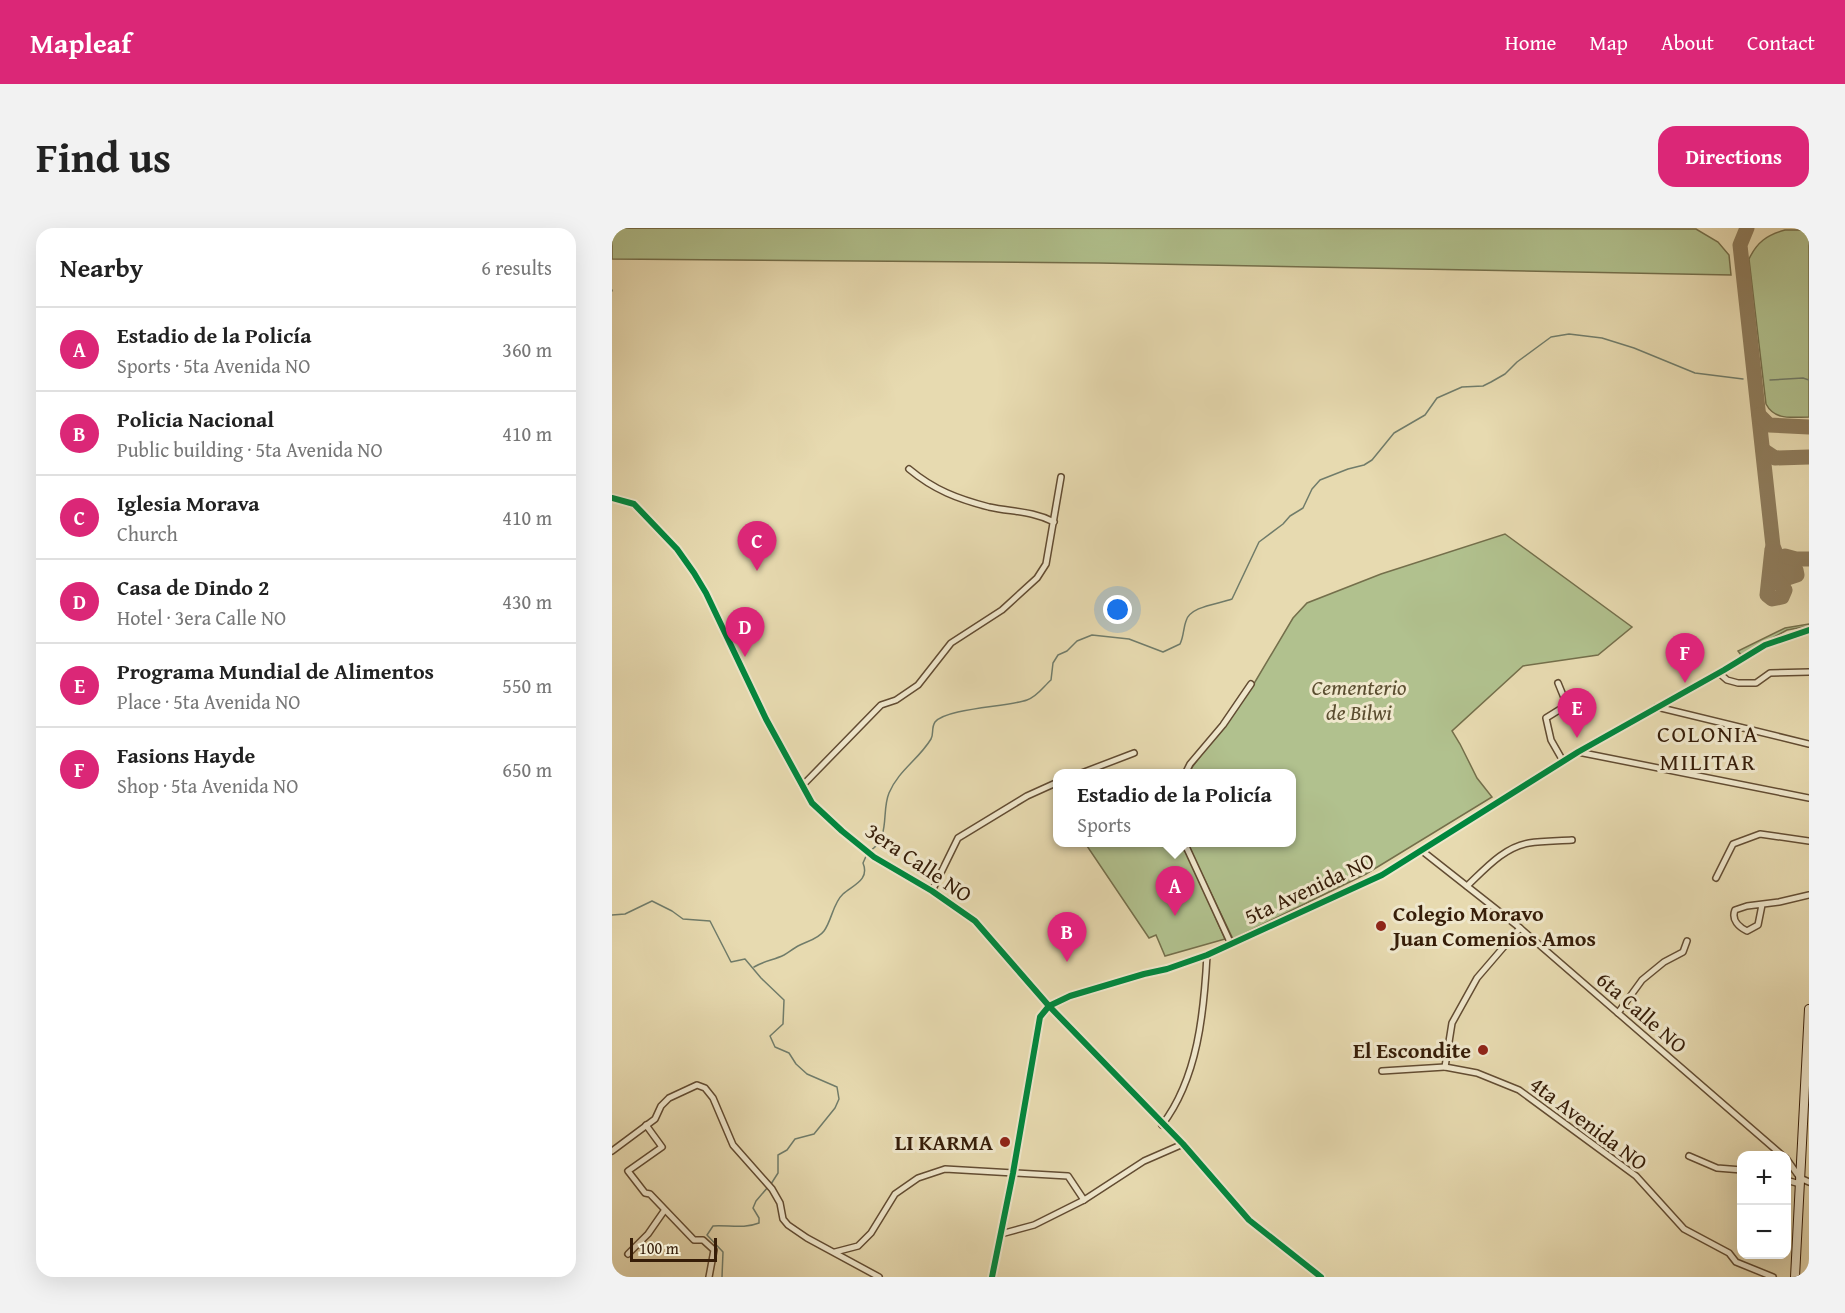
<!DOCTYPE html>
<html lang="en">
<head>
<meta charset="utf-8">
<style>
  :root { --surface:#fff; --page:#f2f2f2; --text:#222; --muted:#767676; --line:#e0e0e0; --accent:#db2777 }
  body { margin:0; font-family:"Gentium Book Plus",serif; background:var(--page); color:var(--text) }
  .controls { position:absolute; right:18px; bottom:18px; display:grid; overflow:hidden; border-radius:12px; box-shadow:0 6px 24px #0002 }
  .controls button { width:54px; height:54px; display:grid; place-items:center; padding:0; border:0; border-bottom:2px solid var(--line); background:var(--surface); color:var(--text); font:30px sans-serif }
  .scale { position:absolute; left:18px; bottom:15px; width:87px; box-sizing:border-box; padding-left:6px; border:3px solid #361d08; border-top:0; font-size:16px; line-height:21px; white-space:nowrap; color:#361d08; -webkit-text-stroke:4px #efe7cc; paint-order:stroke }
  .you { position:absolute; left:506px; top:382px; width:21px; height:21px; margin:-15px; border:4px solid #fff; border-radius:50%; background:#1a73e8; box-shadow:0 0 0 9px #1a73e833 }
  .badge { display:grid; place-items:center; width:39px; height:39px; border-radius:50%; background:var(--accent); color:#fff; font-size:20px; font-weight:700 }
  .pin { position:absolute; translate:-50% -50px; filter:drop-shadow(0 2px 3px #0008) }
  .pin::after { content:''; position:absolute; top:32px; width:21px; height:18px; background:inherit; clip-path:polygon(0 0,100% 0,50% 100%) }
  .popup { position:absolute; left:441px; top:541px; width:243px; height:78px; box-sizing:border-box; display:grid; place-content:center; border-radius:12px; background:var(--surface); filter:drop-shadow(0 2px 4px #0005); font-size:20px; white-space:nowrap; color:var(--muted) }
  .popup b { font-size:22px; color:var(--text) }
  .popup::after { content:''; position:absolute; left:50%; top:100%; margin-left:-12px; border:12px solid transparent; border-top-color:var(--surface) }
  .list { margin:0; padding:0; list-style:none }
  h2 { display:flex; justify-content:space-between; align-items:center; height:78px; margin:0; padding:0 24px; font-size:26px }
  h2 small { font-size:20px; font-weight:400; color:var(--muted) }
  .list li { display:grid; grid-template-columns:39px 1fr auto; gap:18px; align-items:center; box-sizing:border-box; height:84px; padding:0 24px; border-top:2px solid var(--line) }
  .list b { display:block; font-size:22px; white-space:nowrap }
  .list p { margin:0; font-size:20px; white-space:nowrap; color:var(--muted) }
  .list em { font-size:20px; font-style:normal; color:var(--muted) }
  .map { position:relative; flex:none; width:1197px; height:1049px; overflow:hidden; border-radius:18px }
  header { display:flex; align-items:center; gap:36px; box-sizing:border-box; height:84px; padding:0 30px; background:var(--accent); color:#fff }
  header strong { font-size:28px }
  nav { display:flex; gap:33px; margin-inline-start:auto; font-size:21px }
  .intro { display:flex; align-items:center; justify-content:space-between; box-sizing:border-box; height:144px; padding:0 36px }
  h1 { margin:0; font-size:42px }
  .button { padding:15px 27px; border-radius:18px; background:var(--accent); color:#fff; font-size:21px; font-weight:700 }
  main { display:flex; gap:36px; padding:0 36px }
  aside { flex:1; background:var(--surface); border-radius:18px; box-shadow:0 6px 24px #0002 }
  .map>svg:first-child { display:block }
  .green { fill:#b1c18e; stroke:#746f4b; stroke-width:1.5 }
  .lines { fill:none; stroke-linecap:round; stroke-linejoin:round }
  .stream { stroke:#707c6a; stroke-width:1.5 }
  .taxiway { stroke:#8e7c5c; stroke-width:15 }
  .street-casing { stroke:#624c32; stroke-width:8 }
  .secondary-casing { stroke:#361d08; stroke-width:10 }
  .street { stroke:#efe7cc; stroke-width:5 }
  .secondary { stroke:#efe7cc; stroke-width:8 }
  .cycleway-casing { stroke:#efe7cc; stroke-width:10 }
  .cycleway { stroke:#00873e; stroke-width:6 }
  .poi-dot { fill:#8f2418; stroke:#efe7cc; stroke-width:2 }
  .labels { text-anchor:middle; stroke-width:6; stroke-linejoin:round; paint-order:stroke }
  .park-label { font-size:22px; font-style:italic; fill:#5b4e30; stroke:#efe7cc }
  .street-label { font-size:22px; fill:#361d08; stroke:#efe7cc }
  .poi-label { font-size:22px; font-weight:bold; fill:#361d08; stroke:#efe7cc; text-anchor:end }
  .neighbourhood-label { font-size:24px; letter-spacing:1.5px; fill:#361d08; stroke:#efe7cc }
</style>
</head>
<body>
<header>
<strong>Mapleaf</strong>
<nav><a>Home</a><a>Map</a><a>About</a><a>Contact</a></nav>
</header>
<div class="intro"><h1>Find us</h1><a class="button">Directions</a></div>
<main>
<aside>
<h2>Nearby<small>6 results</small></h2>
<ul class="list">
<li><span class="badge">A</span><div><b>Estadio de la Policía</b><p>Sports · 5ta Avenida NO</p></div><em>360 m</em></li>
<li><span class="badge">B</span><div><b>Policia Nacional</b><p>Public building · 5ta Avenida NO</p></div><em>410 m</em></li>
<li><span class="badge">C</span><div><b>Iglesia Morava</b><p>Church</p></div><em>410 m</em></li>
<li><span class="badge">D</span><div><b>Casa de Dindo 2</b><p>Hotel · 3era Calle NO</p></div><em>430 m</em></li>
<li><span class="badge">E</span><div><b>Programa Mundial de Alimentos</b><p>Place · 5ta Avenida NO</p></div><em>550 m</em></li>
<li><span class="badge">F</span><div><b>Fasions Hayde</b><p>Shop · 5ta Avenida NO</p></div><em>650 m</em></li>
</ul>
</aside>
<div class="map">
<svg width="1197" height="1049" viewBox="0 0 1197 1049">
  <rect width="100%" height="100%" fill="#e7dab0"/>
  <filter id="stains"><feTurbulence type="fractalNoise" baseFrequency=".00333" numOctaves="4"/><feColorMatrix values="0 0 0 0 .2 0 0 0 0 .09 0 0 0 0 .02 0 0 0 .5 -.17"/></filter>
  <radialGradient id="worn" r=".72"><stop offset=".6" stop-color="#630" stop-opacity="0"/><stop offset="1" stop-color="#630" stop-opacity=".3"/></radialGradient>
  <g class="green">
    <path d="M0,0L1084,1L1106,14L1117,27L1119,47L487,35L0,31Z"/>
    <path d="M1173,2H1197V189C1180,189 1163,193 1154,176L1137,31C1145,14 1155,7 1173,2Z"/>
    <path d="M893,306L1020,399L986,427L911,438L840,503L848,516L865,550L880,569L754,646L621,711L575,615L680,614V546L577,545L581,538L640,459L681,390L695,375L769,346Z"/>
    <path d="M1197,396V398L1175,402L1129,427L1126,423L1173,400Z"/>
    <path d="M473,615H561L575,625L613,711L553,728L544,707L537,710Z"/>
  </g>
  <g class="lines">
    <g class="stream">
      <path d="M0,62V63"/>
      <path d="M1158,152L1191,150L1197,152"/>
      <path d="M258,623C279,609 269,584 277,565C286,543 307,531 319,511C322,506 319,500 323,494C335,480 395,479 415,472C425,469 432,458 439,452L441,435L446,427L455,423L465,413L480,407L517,411L551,424L568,416C572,408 571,401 574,393C578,378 607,376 620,371L647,314L671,296L678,288L691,280L700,261L708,252L736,241L752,237L760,232L782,205L813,187L825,170L850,159L871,158L879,154L893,146L905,134L939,109L957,106L990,110L1022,120L1083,145L1131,151"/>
      <path d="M0,687L13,686L40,673L60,683L71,691L98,693L119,734L133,731L149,750L172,772L171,796L158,808L163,819L177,825L184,836L195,846L225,859L227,871L223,880L202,906L183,911L175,922L166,927V945L159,956"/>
      <path d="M142,739C152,733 162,732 172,727C177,724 182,720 188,717C196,713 206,711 212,703C220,692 221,675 231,666C241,657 258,652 251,635L255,626"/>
      <path d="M110,1049L111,1024L95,1007L101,998C117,997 132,1001 147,995V990L141,980L144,973L156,959"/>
    </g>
    <g class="taxiway">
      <path d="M1135,0L1128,17L1161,318C1165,329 1170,340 1176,350L1185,347L1184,342L1168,335"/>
      <path d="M1147,187L1157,197L1197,199"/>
      <path d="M1151,222L1163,230L1197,229"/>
      <path d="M1173,328L1184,331H1197"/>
      <path d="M1159,346L1173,362L1170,369L1160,371L1155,367L1160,321"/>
    </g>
    <defs>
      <g id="street">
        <path d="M297,241C322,262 346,271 377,279C400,284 421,283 442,294"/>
        <path d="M0,270L22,276L65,321L82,345L94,365L154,491L200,575L230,603L262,629L320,663L363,693L437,778L571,916L637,992L709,1049"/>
        <path d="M1107,445L1115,452L1126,455H1144L1158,445L1197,444"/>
        <path d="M946,455L955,477L934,490L939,512L951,533"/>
        <path d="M1045,479L1197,516"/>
        <path d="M966,524L1197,570"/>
        <path d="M467,546L522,525"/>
        <path d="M573,546L578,536L611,497L639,456"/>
        <path d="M190,558L269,477L284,472L306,457L339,415L390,382L425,350L434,336L449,249"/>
        <path d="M572,614L619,716"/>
        <path d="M809,622L908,700L1171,928"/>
        <path d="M1104,650L1121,616L1148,606L1197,613"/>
        <path d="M855,658C873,641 892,619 917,615C931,613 946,613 960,612"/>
        <path d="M320,663L346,610L415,568L446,554"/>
        <path d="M1150,677L1146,697L1135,703C1127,699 1119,692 1123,682L1135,678L1167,674L1197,667"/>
        <path d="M908,700L865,750L840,795L833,839L865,845L907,862L1024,948L1072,1001L1117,1025L1124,1034L1161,1049"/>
        <path d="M1006,785L1030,752L1052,734L1071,724L1075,713"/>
        <path d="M770,843L833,839"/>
        <path d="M34,897L50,919L16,943L33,965L38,966L82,1012H91L102,1022L97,1049"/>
        <path d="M550,897C586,850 592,784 595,727"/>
        <path d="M0,923L43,891L49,878L57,870L85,857L93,860L101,870L121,917L160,961L168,975L171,991L176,997L195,1010L267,1049"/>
        <path d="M1077,928L1105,940L1130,942"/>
        <path d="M1174,930L1188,950L1197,954"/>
        <path d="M1174,952L1188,956"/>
        <path d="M389,1006L422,997L472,972L532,933L571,916"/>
        <path d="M223,1024L246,1018L259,1005L283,966L306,950L333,941L456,948L472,972"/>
        <path d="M16,1026L36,1006L52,983"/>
        <path d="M380,1049L401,945L428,789L437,778L458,768L532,746L555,741L595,727L770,647L966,524L1112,442L1153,417L1197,402"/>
      </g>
      <path id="secondary" d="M1183,1049L1197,781"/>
    </defs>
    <use href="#street" class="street-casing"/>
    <use href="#secondary" class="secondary-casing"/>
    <use href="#street" class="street"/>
    <use href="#secondary" class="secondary"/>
    <defs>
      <g id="cycleway">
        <path d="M0,270L22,276L65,321L82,345L94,365L154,491L200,575L230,603L262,629L320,663L363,693L437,778L571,916L637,992L709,1049"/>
        <path d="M380,1049L401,945L428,789L437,778L458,768L532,746L555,741L595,727L770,647L966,524L1112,442L1153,417L1197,402"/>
      </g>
    </defs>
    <use href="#cycleway" class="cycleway-casing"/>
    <use href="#cycleway" class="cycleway"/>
  </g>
  <g class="poi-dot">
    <circle cx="769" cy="698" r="6"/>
    <circle cx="871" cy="822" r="6"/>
    <circle cx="393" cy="914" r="6"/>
  </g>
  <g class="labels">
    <g class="park-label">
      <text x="747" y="467">Cementerio<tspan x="747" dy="25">de Bilwi</tspan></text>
    </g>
    <g class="street-label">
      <text transform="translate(307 634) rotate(34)" y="8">3era Calle NO</text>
      <text transform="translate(697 660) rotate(-25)" y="8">5ta Avenida NO</text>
      <text transform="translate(1030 784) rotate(41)" y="8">6ta Calle NO</text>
      <text transform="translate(977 895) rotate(37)" y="8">4ta Avenida NO</text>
    </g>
    <g class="poi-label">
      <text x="781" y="693" text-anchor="start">Colegio Moravo<tspan x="781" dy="25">Juan Comenios Amos</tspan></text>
      <text x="859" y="830">El Escondite</text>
      <text x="381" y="922">LI KARMA</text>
    </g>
    <g class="neighbourhood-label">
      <text x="1096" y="514">COLONIA<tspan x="1096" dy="28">MILITAR</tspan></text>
    </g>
  </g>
  <rect width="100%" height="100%" filter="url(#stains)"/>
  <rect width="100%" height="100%" fill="url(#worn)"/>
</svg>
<div class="controls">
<button>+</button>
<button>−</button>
</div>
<div class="scale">100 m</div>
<div class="you"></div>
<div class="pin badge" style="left:563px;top:688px">A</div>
<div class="popup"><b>Estadio de la Policía</b>Sports</div>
<div class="pin badge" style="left:455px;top:734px">B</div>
<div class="pin badge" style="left:145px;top:343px">C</div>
<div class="pin badge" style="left:133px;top:429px">D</div>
<div class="pin badge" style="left:965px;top:510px">E</div>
<div class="pin badge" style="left:1073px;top:455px">F</div>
</div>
</main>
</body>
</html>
